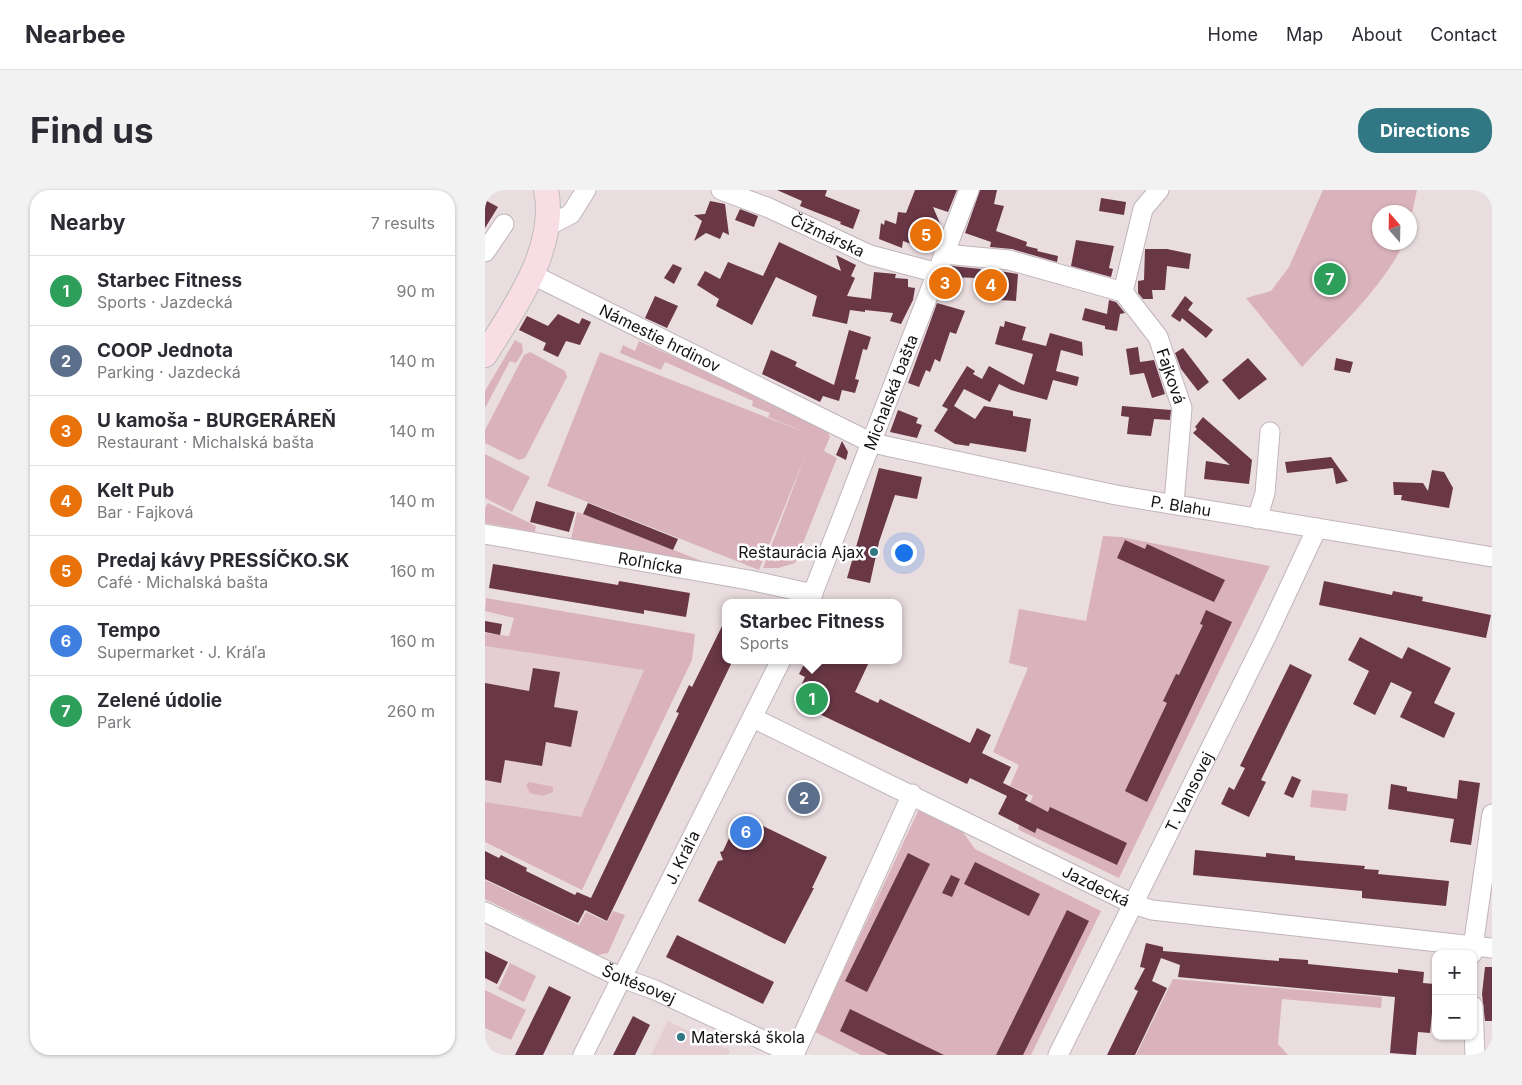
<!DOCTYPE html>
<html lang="en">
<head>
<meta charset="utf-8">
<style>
  :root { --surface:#fff; --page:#f2f2f3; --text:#2b2b33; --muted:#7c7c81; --line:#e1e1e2; --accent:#317784 }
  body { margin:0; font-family:Inter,sans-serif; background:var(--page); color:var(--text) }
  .controls { position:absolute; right:15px; bottom:15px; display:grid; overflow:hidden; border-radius:10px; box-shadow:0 1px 4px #0004 }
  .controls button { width:45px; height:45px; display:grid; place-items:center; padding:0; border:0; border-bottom:1px solid var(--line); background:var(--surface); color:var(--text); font:25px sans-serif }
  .compass { position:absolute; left:887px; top:15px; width:45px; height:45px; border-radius:50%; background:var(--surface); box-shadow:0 1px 4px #0004; rotate:340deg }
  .you { position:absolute; left:418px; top:362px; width:18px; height:18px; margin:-12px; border:4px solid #fff; border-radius:50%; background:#1a73e8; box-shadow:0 0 0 8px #1a73e833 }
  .badge { display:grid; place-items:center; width:32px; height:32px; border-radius:50%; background:var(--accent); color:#fff; font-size:16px; font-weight:700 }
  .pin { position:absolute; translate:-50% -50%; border:2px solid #fff; box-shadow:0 1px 5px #0006 }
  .popup { position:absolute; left:237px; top:409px; width:180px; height:65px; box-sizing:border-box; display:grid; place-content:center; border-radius:10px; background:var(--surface); filter:drop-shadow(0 1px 4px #0005); font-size:16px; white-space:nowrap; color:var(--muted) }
  .popup b { font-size:19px; color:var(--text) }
  .popup::after { content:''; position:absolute; left:50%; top:100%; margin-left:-10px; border:10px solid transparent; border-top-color:var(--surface) }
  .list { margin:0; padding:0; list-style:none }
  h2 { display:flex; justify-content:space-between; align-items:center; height:65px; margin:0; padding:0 20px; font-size:21px }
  h2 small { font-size:16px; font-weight:400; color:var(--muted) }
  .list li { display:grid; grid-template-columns:32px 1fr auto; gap:15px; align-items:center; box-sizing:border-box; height:70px; padding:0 20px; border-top:1px solid var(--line) }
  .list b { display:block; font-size:19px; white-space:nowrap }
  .list p { margin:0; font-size:16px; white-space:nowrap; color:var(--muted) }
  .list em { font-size:16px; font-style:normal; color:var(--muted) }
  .map { position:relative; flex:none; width:1007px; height:865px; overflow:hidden; border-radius:20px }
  header { display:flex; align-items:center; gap:30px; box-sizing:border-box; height:70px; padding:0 25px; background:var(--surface); border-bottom:1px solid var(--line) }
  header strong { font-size:24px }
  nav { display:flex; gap:28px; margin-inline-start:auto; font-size:18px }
  .intro { display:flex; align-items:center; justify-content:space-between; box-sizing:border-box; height:120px; padding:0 30px }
  h1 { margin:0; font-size:35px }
  .button { padding:12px 22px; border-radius:20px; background:var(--accent); color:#fff; font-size:18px; font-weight:700 }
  main { display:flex; gap:30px; padding:0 30px }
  aside { flex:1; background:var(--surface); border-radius:20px; box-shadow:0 1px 4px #0004 }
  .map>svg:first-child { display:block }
  .built { fill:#e4ced3 }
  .green { fill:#dab2bc }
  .building { fill:#693746 }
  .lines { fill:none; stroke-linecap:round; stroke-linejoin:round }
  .minor-casing { stroke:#c1b5b8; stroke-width:21 }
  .major-casing { stroke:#bebdbd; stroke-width:26 }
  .minor { stroke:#fff; stroke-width:19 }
  .major { stroke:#f8dde4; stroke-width:24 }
  .poi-dot { fill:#317784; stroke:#fff; stroke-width:2 }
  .labels { text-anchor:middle; stroke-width:5; stroke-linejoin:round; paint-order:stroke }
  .street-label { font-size:16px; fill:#171314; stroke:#fff }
  .poi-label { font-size:16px; fill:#171314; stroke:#fff; text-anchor:end }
</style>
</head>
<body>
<header>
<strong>Nearbee</strong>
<nav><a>Home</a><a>Map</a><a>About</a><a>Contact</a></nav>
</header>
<div class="intro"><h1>Find us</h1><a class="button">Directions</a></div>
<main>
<aside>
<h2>Nearby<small>7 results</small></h2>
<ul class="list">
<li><span class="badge" style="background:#2e9e5b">1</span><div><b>Starbec Fitness</b><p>Sports · Jazdecká</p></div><em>90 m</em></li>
<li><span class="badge" style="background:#5c6f8a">2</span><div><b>COOP Jednota</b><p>Parking · Jazdecká</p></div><em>140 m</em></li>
<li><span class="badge" style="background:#e8710a">3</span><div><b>U kamoša - BURGERÁREŇ</b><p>Restaurant · Michalská bašta</p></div><em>140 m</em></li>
<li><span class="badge" style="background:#e8710a">4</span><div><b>Kelt Pub</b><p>Bar · Fajková</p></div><em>140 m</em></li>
<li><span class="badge" style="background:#e8710a">5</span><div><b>Predaj kávy PRESSÍČKO.SK</b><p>Café · Michalská bašta</p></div><em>160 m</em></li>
<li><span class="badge" style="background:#3f7fe0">6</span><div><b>Tempo</b><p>Supermarket · J. Kráľa</p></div><em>160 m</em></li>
<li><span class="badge" style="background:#2e9e5b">7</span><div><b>Zelené údolie</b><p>Park</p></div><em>260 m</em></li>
</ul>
</aside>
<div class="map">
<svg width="1007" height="865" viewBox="0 0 1007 865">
  <rect width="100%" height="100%" fill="#eadde0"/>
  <g class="built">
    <path d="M0,456L159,480L96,628L0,612Z"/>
    <path d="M183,831L245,860L243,865H166Z"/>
  </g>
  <g class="green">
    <path d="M838,0H932L925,33L924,22H894V52L919,53C896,100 852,139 817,177L761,108L786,101L804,77Z"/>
    <path d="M30,150L37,154L38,162L31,173L25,171L0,218V201Z"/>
    <path d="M154,151L339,235L345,247L339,261L352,268L310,373L293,378H278L321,264L274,380L62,296L115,162L329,246L283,227L285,223L267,216L268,211L180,172L176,180L135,163L138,155L150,161Z"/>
    <path d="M45,162L80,181L82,187L40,268L34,270L0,253V240L39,165Z"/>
    <path d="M0,264L45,287L27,322L0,308Z"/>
    <path d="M3,313L51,336L50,342L0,333V318Z"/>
    <path d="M92,322L98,324L219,372L86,349Z"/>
    <path d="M618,346L636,347L785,376L634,688L534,640L533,638L548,606L525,596L534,575L508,562L543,478L524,473L534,419L601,431Z"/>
    <path d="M1,408L210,444L207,470L97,700L0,652V612L96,627L159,480L0,456V443L24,446L29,428L0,421Z"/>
    <path d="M44,592L65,596L68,597V602L58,606L45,603L41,595Z"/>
    <path d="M827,600L863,604L861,621L825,617Z"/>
    <path d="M435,617L472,634L490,659L616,721L546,865H376L330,842Z"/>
    <path d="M0,690L94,735L101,722L122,732L128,721L140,725L123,763L113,765L0,709Z"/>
    <path d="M25,773L51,786L39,812L13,799Z"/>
    <path d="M688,789L897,807L896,818L797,809L793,854L803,865H651Z"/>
    <path d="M0,800L41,820L26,850L0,838Z"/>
  </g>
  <g class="building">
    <path d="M292,0H342L340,6L375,20L368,39L355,34L356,32L315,16L317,11Z"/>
    <path d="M430,0H472L463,22L448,17L457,38L449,60L446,61L418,51L417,58L394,49L396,33L399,35L400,30L411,34L413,22L421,23Z"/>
    <path d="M495,0H512L509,14L519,16L511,41L542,52L541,56L553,59L552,61L573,66L572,72L527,59L505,57L506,52L480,43Z"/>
    <path d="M616,8L641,12L639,25L614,21Z"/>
    <path d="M0,10L13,17L0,38Z"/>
    <path d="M225,11L240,14L244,45L238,42L235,49L221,43L209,51L217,31L209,25L220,24Z"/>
    <path d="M255,19L273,26L269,37L250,30Z"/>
    <path d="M591,50L629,56L624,78L628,79L626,87L586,76Z"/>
    <path d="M294,52L356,81L351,65L371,75L366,86L370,88L362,106L386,109L389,82L411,84L410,88L423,89V97L430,98L428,110L416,134L405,131L408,123L380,120V122L365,120L362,134L327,126L332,106L291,87L267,135L231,116L234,109L212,95L220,81L235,89L243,72L278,86Z"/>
    <path d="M660,59H682L706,64L704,79L682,76L680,100H667L668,109H658L653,103V91L659,90Z"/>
    <path d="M188,74L197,78L189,94L179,88Z"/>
    <path d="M467,76L496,79L493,88L463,87Z"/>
    <path d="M509,80L533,84L531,111L514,110L517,88H507Z"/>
    <path d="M170,106L193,116L182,138L160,128Z"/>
    <path d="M700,106L708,113L703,120L728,140L721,148L697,128L695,132L686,126Z"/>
    <path d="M624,110L631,112L640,123L635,124L632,141L620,139V136L597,130L600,118L622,124Z"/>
    <path d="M452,113L480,121L471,144L465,142L455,172L450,169L445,182L441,180L434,197L423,193Z"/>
    <path d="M73,124L94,134L97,128L106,132L95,155L81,151L73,167L58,160L61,153L34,140L42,126L63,136Z"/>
    <path d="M520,131L541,137L537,150L561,156L565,143L597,152L598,166L576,160L571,181L594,187L592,196L568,190L562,210L526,200L514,194L505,212L479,199L469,216L490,229L499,216L528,221V226L546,229L541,262L485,253L484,256L470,254L449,241L463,219L457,216L482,176L490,181L488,184L497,189L504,176L539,195L548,164L510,154L515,136L519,137Z"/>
    <path d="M364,140L386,147L382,160L378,159L370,189L374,190L370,203L357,200L354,211L338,206L335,212L277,184L286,160L312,172L310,176L349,195Z"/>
    <path d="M653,157L655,172L669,170L680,204L667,208L659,183L645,185L641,159Z"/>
    <path d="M698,158L724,192L713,201L696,179L690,163Z"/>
    <path d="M763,168L782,189L754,210L737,190Z"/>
    <path d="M851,168L868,172L865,183L849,180Z"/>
    <path d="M637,216L686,220L685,230L669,229L666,246L642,244L644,227L636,226Z"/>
    <path d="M413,220L433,228L431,233L437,235L432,248L405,242Z"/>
    <path d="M718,227L767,270L764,294L719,289L721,271L745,275L708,243L712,239L710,237Z"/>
    <path d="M357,251L363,262L361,270L351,265Z"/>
    <path d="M846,267L863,291L851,294L848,278L802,283L800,272Z"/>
    <path d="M394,278L437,287L432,309L410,305L394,352L385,393L362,388Z"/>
    <path d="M947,280L959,282L968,298L964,318L916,310L917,305H909L908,292L938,293L943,301Z"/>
    <path d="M51,311L90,322L84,342L45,332Z"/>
    <path d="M103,313L193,349L188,360L98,324Z"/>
    <path d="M640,350L660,359L662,354L740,390L729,412L632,368Z"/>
    <path d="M8,374L133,395L134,391L205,403L201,427L159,420V424L4,398Z"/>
    <path d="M839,391L907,405L908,401L938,407L937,411L1006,425L1001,448L834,415Z"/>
    <path d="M721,420L747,432L662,612L640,601L682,513L678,511L691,484L694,485L718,435L715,434Z"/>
    <path d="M241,428V470H248L122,731L100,720L93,733L0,689V661L14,668L16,665L42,678L41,681L90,705L92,702L106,708L194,523L191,522L204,495L207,497Z"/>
    <path d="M0,431L17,434L15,445L0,442Z"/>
    <path d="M875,447L917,469L923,457L966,478L949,513L970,523L959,548L915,527L927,502L906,492L890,525L868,514L884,481L863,470Z"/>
    <path d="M321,470H385L370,502L393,513L395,509L485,553L492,538L506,545L497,563L526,577L518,593L543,605L540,610L563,622L565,617L642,653L632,675L552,638L550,643L513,624L522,606L485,588L482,594L309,512L320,487L314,484Z"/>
    <path d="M805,474L827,485L776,590L781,592L764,627L736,614L744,597L749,600L760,578L755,576Z"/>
    <path d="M48,478L75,482L69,517L93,521L86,557L61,552L57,576L20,570L16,593L0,590V493L44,501Z"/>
    <path d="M807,586L816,590L808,608L799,604Z"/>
    <path d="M974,590L995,593L986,655L965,652L969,629L903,619L906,594L922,597V601L972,609Z"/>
    <path d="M255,625L342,667L327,698H329L300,754L213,711L233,671L238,670L235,662L238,661Z"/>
    <path d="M710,660L781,667V663L810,666V670L880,676L879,679L894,680L893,684L964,691L961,716L877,708V701L708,685Z"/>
    <path d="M423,663L445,674L382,802L360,791Z"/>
    <path d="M490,672L555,704L544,726L479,694Z"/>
    <path d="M466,685L475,689L467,707L457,703Z"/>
    <path d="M582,720L604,731L538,865H511Z"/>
    <path d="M192,745L289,792L278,814L181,767Z"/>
    <path d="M661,753L678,757V761L794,771V768L823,770V774L913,783V779L939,782L938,793L950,794L945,843L933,842L931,865L905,863L910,807L693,787L695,775L676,768L667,791L682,798L650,865H622L653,801L649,799L660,778L655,777Z"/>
    <path d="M0,761L23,772L12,794L0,788Z"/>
    <path d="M1000,777H1007V831H1000L997,804Z"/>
    <path d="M64,796L86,807L58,865H30Z"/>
    <path d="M365,819L430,851L459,865H403L355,841Z"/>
    <path d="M148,826L165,835L150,865H128Z"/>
  </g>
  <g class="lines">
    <defs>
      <g id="minor">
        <path id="s1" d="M236,0L284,18L385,65L453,83"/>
        <path d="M63,36L86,24L101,0"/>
        <path d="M0,62L19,34"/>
        <path id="s2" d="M459,64L524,70L638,102L673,147L697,218L689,313"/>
        <path id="s3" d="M46,84L387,253L631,305L1007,367"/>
        <path d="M638,102L658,19L674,0"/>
        <path d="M772,329L780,303L785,242"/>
        <path id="s4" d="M0,344L264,390L328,404"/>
        <path id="s5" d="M324,413L484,0"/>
        <path id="s6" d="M268,528L648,714L667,720L1007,758"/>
        <path id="s7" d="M0,722L137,788L170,800L310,865"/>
        <path d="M987,764L1007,624"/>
        <path d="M988,816L990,865"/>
        <path id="s8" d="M98,865L296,470"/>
        <path d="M309,865L427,604"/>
        <path id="s9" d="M573,865L782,445L832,338"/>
      </g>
      <path id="major" d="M0,165C29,118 73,58 61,0"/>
    </defs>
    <use href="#minor" class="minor-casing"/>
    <use href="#major" class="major-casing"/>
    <use href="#minor" class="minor"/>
    <use href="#major" class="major"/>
  </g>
  <g class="poi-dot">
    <circle cx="389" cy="362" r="5"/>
    <circle cx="196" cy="847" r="5"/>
  </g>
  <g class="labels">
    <g class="street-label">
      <text dy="6" stroke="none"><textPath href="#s1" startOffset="116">Čižmárska</textPath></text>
      <text dy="6" stroke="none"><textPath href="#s3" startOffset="144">Námestie hrdinov</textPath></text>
      <text dy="6" stroke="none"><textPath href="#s2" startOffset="282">Fajková</textPath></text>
      <text dy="6" stroke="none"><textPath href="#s5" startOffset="226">Michalská bašta</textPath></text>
      <text dy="6" stroke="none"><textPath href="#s3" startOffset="696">P. Blahu</textPath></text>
      <text dy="6" stroke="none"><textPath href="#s4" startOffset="168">Roľnícka</textPath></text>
      <text dy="6" stroke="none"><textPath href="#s9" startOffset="294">T. Vansovej</textPath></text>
      <text dy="6" stroke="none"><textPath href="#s8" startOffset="221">J. Kráľa</textPath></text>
      <text dy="6" stroke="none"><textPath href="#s6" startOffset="382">Jazdecká</textPath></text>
      <text dy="6" stroke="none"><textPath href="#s7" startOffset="170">Šoltésovej</textPath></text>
    </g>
    <g class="poi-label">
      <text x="379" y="368">Reštaurácia Ajax</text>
      <text x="206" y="853" text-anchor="start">Materská škola</text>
    </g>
  </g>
</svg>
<div class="controls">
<button>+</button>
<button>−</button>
</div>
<svg class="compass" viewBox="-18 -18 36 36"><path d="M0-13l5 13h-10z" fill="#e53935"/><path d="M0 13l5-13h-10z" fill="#7c7c81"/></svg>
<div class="you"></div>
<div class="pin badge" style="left:327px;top:509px;background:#2e9e5b">1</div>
<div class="popup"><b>Starbec Fitness</b>Sports</div>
<div class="pin badge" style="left:319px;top:608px;background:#5c6f8a">2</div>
<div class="pin badge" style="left:460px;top:93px;background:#e8710a">3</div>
<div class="pin badge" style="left:506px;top:95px;background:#e8710a">4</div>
<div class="pin badge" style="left:441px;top:45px;background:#e8710a">5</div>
<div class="pin badge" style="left:261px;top:642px;background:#3f7fe0">6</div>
<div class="pin badge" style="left:845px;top:89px;background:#2e9e5b">7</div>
</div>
</main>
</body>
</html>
